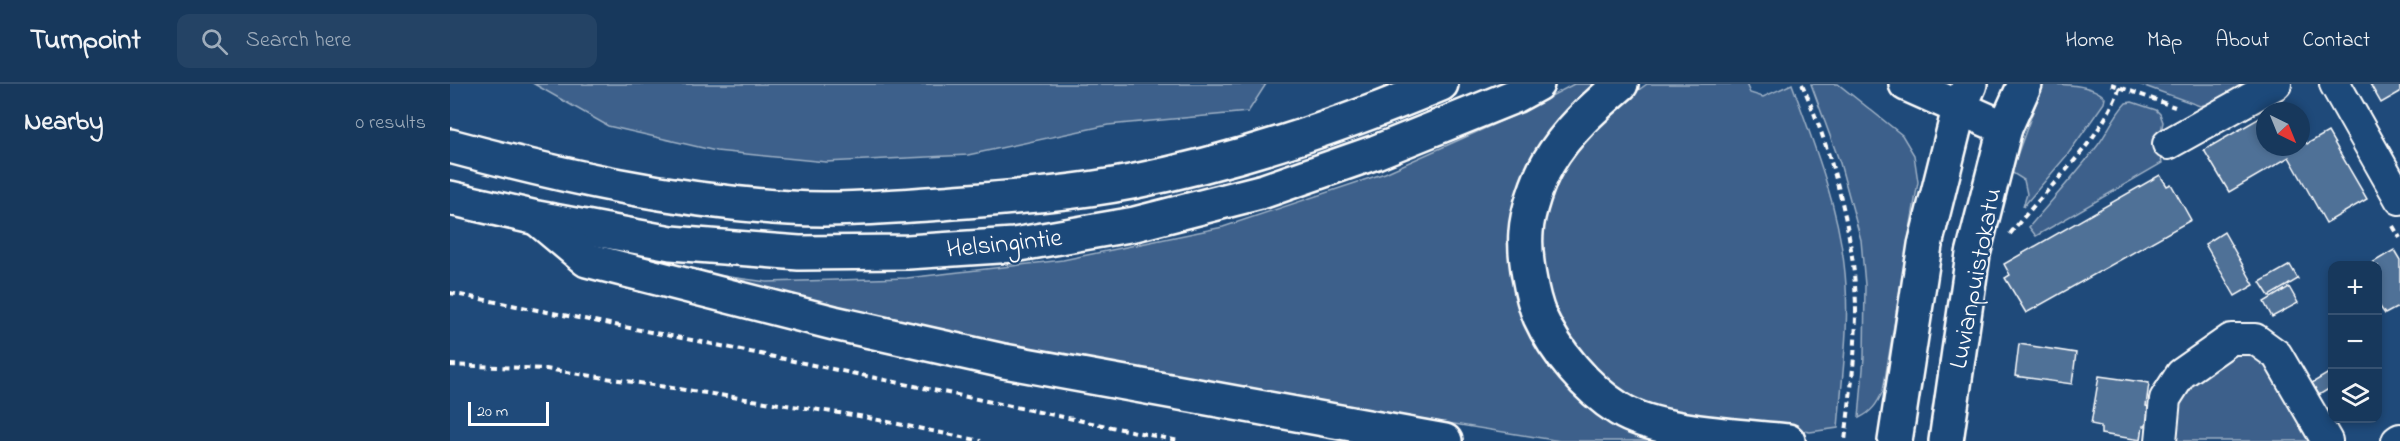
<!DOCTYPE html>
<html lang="en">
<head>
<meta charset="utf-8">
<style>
  :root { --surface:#17385c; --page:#244365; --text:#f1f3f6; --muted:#9eacbb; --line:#365272 }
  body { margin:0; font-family:"Indie Flower",sans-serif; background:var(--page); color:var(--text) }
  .controls { position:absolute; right:18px; bottom:18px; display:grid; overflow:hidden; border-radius:12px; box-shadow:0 3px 9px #0003 }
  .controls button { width:54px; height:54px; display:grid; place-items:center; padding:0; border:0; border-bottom:2px solid var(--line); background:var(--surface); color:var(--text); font:30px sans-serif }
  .compass { position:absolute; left:1806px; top:18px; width:54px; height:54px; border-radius:50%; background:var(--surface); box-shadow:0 3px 9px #0003; rotate:137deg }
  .scale { position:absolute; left:18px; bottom:15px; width:81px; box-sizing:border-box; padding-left:6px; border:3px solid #fff; border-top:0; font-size:16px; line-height:21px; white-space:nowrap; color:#fff; -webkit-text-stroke:4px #1f4a7a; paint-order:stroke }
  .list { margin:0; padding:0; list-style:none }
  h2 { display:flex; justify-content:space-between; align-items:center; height:78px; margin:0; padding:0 24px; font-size:26px }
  h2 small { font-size:20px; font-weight:400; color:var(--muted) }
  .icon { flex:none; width:33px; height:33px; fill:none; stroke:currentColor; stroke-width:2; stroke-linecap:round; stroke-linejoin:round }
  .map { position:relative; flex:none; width:1950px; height:357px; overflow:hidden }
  header { display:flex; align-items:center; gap:36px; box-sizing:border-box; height:84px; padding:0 30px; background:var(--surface); border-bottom:2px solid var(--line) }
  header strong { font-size:28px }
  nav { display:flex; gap:33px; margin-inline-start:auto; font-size:21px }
  .search { width:420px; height:54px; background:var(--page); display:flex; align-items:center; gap:15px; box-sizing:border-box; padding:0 21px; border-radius:12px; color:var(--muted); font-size:22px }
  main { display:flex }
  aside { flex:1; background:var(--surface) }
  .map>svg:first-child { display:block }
  .green { fill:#3c618b; stroke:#9eb0c5; stroke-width:1.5 }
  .building { fill:#507197; stroke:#fff; stroke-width:1.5 }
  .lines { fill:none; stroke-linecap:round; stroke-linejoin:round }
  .minor-casing { stroke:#fff; stroke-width:34 }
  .major-casing { stroke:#fff; stroke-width:38 }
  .highway-casing { stroke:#fff; stroke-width:38 }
  .path { stroke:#fff; stroke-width:4; stroke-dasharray:6 4.5; stroke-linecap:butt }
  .minor { stroke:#1f4a7a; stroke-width:30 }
  .major { stroke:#1f4a7a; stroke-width:33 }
  .highway { stroke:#1f4a7a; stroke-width:33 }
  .labels { text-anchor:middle; stroke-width:4.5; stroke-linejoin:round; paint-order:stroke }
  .street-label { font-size:26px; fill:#fff; stroke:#1f4a7a }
</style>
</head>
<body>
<header>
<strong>Turnpoint</strong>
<div class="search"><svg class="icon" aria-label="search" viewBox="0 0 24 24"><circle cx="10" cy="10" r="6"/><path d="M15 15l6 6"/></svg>Search here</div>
<nav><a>Home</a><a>Map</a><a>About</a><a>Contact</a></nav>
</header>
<main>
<aside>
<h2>Nearby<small>0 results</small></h2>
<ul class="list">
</ul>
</aside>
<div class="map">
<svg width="1950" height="357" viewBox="0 0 1950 357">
  <rect width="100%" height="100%" fill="#1f4a7a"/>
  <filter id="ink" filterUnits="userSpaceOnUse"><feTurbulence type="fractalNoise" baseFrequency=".0167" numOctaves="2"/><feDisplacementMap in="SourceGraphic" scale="12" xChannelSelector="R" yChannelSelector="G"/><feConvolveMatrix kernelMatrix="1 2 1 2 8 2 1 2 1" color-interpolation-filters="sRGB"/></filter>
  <g filter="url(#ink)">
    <g class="green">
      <path d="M84,0H816L798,28L658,41L518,71L376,78L266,67L158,42Z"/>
      <path d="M1124,0H1148L1125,17L1093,56L1072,97L1075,235L1094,274L1127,311L1232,357H1110L706,292L485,247L242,188L317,198L457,194L613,176L773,143L935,89L1067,30Z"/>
      <path d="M1197,0H1296L1300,9L1313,13L1342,0C1363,58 1387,118 1394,180C1401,234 1392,291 1388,344L1360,348L1222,328L1177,311L1142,285L1116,255L1098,218L1090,180L1092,138L1102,101L1129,58L1164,24Z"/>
      <path d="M1361,0H1388L1452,51L1464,71L1468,98L1433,307C1427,320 1422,328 1409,334L1414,273L1415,201L1411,156L1390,79Z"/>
      <path d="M1593,0C1611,0 1644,0 1655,14L1654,19L1618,70L1573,123L1577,110L1574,96L1561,88Z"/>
      <path d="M1689,0H1795L1757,20L1750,22Z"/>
      <path d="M1682,18L1706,26L1710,30L1713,38L1708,62L1712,79L1586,152L1579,143C1602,116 1626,90 1648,61C1658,48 1664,31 1676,19Z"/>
      <path d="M1805,255L1877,357H1711L1715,315Z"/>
    </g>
    <g class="building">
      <path d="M1920,0H1950V8L1931,19Z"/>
      <path d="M1815,31V63H1851V49L1857,60L1878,48L1917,115L1876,139L1839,73L1779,108L1754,66Z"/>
      <path d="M1710,91L1717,102L1721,100L1741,136L1576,229L1555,194L1560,191L1554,180Z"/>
      <path d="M1774,148L1804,201L1785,212L1755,160Z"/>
      <path d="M1944,166L1950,176V222L1935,230L1928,220V182H1917Z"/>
      <path d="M1840,181L1848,195L1819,212L1810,198Z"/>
      <path d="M1839,203L1848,219L1822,233L1814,218Z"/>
      <path d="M1569,260L1626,269L1622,300L1565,292Z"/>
      <path d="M1882,287V303L1869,311L1862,299Z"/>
      <path d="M1649,292L1699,299L1696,322L1701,324L1698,342H1693L1691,356L1651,350V342L1641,340Z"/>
    </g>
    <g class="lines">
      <defs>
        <g id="minor">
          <path d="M1885,0L1950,115"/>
          <path d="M1718,60L1826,0"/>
          <path d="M1711,357L1715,315L1731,290L1781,255H1805L1827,271L1877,357"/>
          <path d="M1947,357L1950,355"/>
        </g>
        <g id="major">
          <path d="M1456,0L1555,44"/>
          <path d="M1445,357L1475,161L1509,25L1520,0"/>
          <path d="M1496,357L1523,170L1555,44L1575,0"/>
        </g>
        <g id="highway">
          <path d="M1171,0C1143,24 1117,47 1098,79C1088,96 1077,129 1076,148C1074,171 1081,212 1090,233C1106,268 1136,304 1169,325C1206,349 1292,352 1338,357"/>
          <path d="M0,62C112,92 224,117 340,124C391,127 443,122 493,119C555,114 619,110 681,98C787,77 891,42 991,0"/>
          <path d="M0,114L87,134L221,159L349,169L458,168L564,161L685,140L814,107L926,68L1065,12L1087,0"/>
          <path d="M88,135L137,176L384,239L554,277L995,357"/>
        </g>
      </defs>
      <use href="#minor" class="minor-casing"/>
      <use href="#major" class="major-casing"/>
      <use href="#highway" class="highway-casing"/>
      <g class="path">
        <path d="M1352,0C1382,68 1405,150 1406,225C1406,269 1400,313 1395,357"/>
        <path d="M1661,0L1725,23"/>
        <path d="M1943,142L1950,154"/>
        <path d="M1560,150C1598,101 1650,61 1671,0"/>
        <path d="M0,209L257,259L729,357"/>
        <path d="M0,281L96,285L409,332L531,357"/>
      </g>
      <use href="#minor" class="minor"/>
      <use href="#major" class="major"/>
      <use href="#highway" class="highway"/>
    </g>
  </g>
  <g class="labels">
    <g class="street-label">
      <text transform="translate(554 158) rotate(-6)" y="9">Helsingintie</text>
      <text transform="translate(1524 194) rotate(-79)" y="9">Luvianpuistokatu</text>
    </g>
  </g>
</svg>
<div class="controls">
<button>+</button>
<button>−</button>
<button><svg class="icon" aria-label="layers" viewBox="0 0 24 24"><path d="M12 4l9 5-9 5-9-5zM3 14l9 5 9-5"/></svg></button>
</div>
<svg class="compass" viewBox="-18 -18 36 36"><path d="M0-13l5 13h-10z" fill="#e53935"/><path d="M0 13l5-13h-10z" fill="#9eacbb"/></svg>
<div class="scale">20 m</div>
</div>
</main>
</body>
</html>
